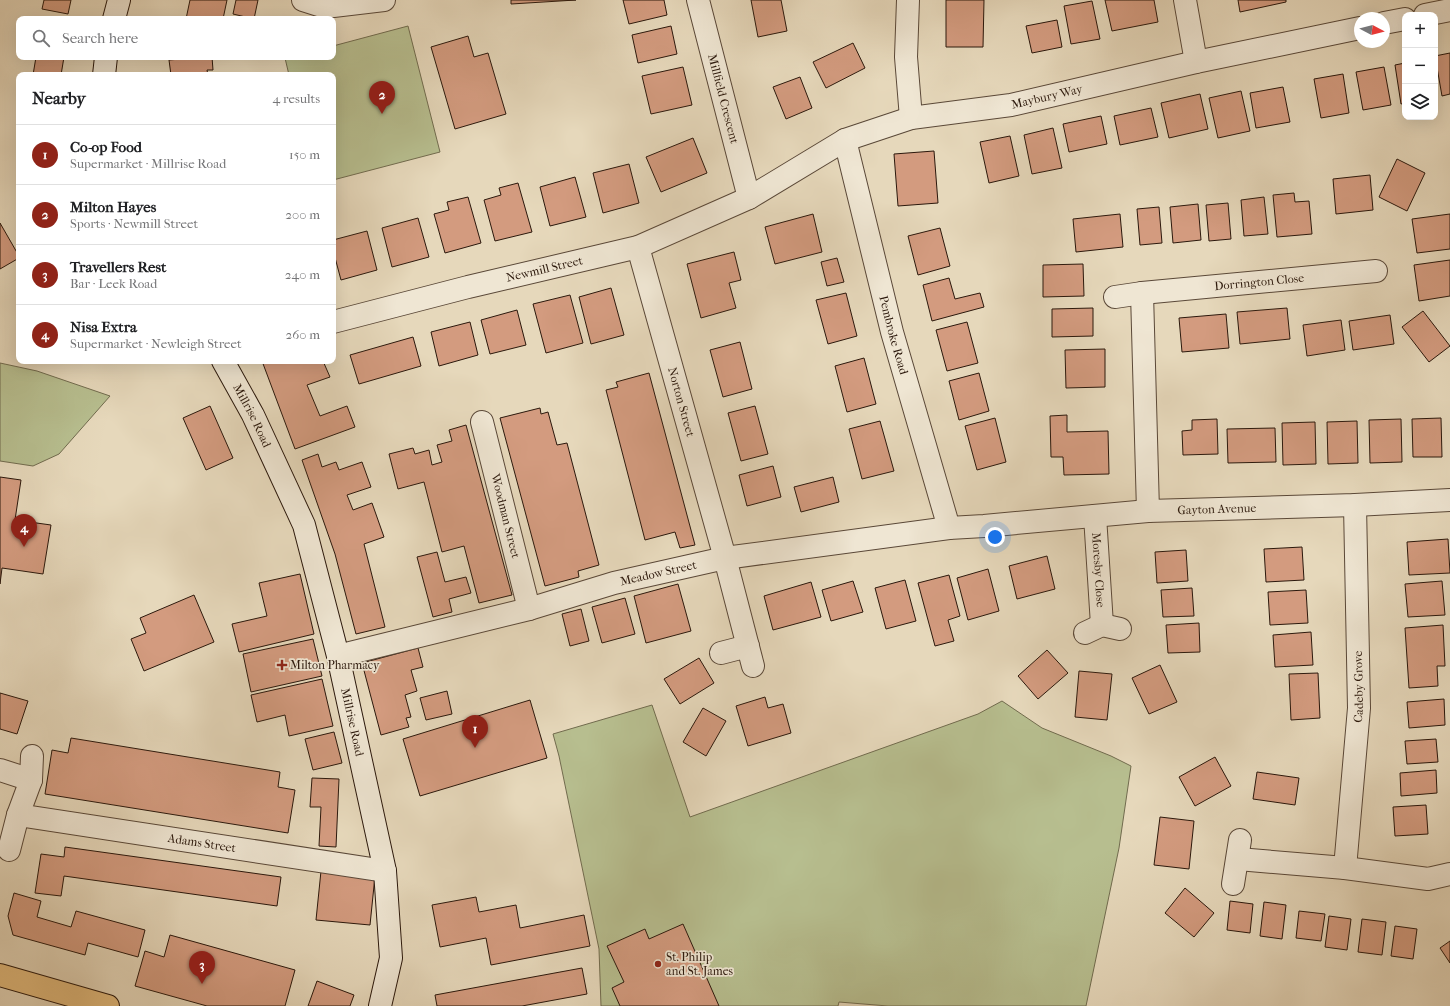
<!DOCTYPE html>
<html lang="en">
<head>
<meta charset="utf-8">
<style>
  :root { --surface:#fff; --page:#f6f6f6; --text:#202124; --muted:#757577; --line:#e0e0e0; --accent:#8f2418 }
  body { margin:0; font-family:"IM FELL French Canon",serif; background:var(--page); color:var(--text) }
  .controls { position:absolute; right:12px; top:12px; display:grid; overflow:hidden; border-radius:8px; box-shadow:0 4px 16px #0002 }
  .controls button { width:36px; height:36px; display:grid; place-items:center; padding:0; border:0; border-bottom:1px solid var(--line); background:var(--surface); color:var(--text); font:20px sans-serif }
  .compass { position:absolute; left:1354px; top:12px; width:36px; height:36px; border-radius:50%; background:var(--surface); box-shadow:0 4px 16px #0002; rotate:97deg }
  .you { position:absolute; left:995px; top:537px; width:14px; height:14px; margin:-10px; border:3px solid #fff; border-radius:50%; background:#1a73e8; box-shadow:0 0 0 6px #1a73e833 }
  .badge { display:grid; place-items:center; width:26px; height:26px; border-radius:50%; background:var(--accent); color:#fff; font-size:13px; font-weight:700 }
  .pin { position:absolute; translate:-50% -33px; filter:drop-shadow(0 1px 2px #0008) }
  .pin::after { content:''; position:absolute; top:21px; width:14px; height:12px; background:inherit; clip-path:polygon(0 0,100% 0,50% 100%) }
  .list { margin:0; padding:0; list-style:none }
  h2 { display:flex; justify-content:space-between; align-items:center; height:52px; margin:0; padding:0 16px; font-size:17px }
  h2 small { font-size:13px; font-weight:400; color:var(--muted) }
  .list li { display:grid; grid-template-columns:26px 1fr auto; gap:12px; align-items:center; box-sizing:border-box; height:60px; padding:0 16px; border-top:1px solid var(--line) }
  .list b { display:block; font-size:15px; white-space:nowrap }
  .list p { margin:0; font-size:13px; white-space:nowrap; color:var(--muted) }
  .list em { font-size:13px; font-style:normal; color:var(--muted) }
  .icon { flex:none; width:22px; height:22px; fill:none; stroke:currentColor; stroke-width:2; stroke-linecap:round; stroke-linejoin:round }
  .map { position:relative; flex:none; width:1450px; height:1006px; overflow:hidden }
  .search { position:absolute; background:var(--surface); box-shadow:0 4px 16px #0002; left:16px; top:16px; width:320px; height:44px; display:flex; align-items:center; gap:10px; box-sizing:border-box; padding:0 14px; border-radius:8px; color:var(--muted); font-size:15px }
  .panel { position:absolute; background:var(--surface); box-shadow:0 4px 16px #0002; left:16px; top:72px; width:320px; height:292px; border-radius:8px }
  .map>svg:first-child { display:block }
  .green { fill:#b7be8f; stroke:#716b4e }
  .building { fill:#d39b7f; stroke:#2b180c }
  .lines { fill:none; stroke-linecap:round; stroke-linejoin:round }
  .street-casing { stroke:#5a4838; stroke-width:24 }
  .secondary-casing { stroke:#2b180c; stroke-width:24 }
  .primary-casing { stroke:#2b180c; stroke-width:24 }
  .street { stroke:#efe6d3; stroke-width:22 }
  .secondary { stroke:#efe6d3; stroke-width:22 }
  .primary { stroke:#e3bc7e; stroke-width:22 }
  .poi-dot { fill:#8f2418; stroke:#efe6d3; stroke-width:1.5 }
  .labels { text-anchor:middle; stroke-width:3.5; stroke-linejoin:round; paint-order:stroke }
  .street-label { font-size:12px; fill:#2b180c; stroke:#efe6d3 }
  .poi-label { font-size:12px; fill:#2b180c; stroke:#efe6d3; text-anchor:start }
</style>
</head>
<body>
<div class="map">
<svg width="1450" height="1006" viewBox="0 0 1450 1006">
  <rect width="100%" height="100%" fill="#e6d8bb"/>
  <filter id="stains"><feTurbulence type="fractalNoise" baseFrequency=".005" numOctaves="4"/><feColorMatrix values="0 0 0 0 .2 0 0 0 0 .09 0 0 0 0 .02 0 0 0 .5 -.17"/></filter>
  <radialGradient id="worn" r=".72"><stop offset=".6" stop-color="#630" stop-opacity="0"/><stop offset="1" stop-color="#630" stop-opacity=".3"/></radialGradient>
  <g class="green">
    <path d="M408,26L440,152L333,180V75H289L285,58L333,57V46Z"/>
    <path d="M0,363L37,371L110,396L59,454L33,466L0,461Z"/>
    <path d="M1002,701L1042,728L1111,756L1131,766L1119,848L1086,1006H888L839,1002L838,1006H601L599,949L559,756L553,734L652,705L690,817L978,714Z"/>
  </g>
  <g class="building">
    <path d="M44,0H71L68,14L42,9Z"/>
    <path d="M190,0H227L223,19H186Z"/>
    <path d="M236,0H258L254,19L233,14Z"/>
    <path d="M511,0H576L511,4Z"/>
    <path d="M623,0H664L667,15L629,24Z"/>
    <path d="M751,0H781L787,31L758,37Z"/>
    <path d="M946,0H984L983,47H946Z"/>
    <path d="M1105,0H1154L1158,22L1112,31Z"/>
    <path d="M1238,0H1286V2L1240,12Z"/>
    <path d="M1092,1L1100,39L1071,44L1064,6Z"/>
    <path d="M1057,20L1062,47L1032,53L1026,26Z"/>
    <path d="M671,26L677,54L638,63L632,35Z"/>
    <path d="M468,36L474,57L488,53L506,114L455,129L431,47Z"/>
    <path d="M853,43L865,68L826,88L813,62Z"/>
    <path d="M1450,53V94L1442,96L1435,56Z"/>
    <path d="M36,57H64L61,75H33Z"/>
    <path d="M203,57H212L213,70H207L208,75H171L169,60Z"/>
    <path d="M1405,63V103L1401,104L1395,65Z"/>
    <path d="M683,67L692,105L651,114L642,76Z"/>
    <path d="M1384,67L1391,105L1363,110L1356,72Z"/>
    <path d="M1343,74L1349,113L1321,118L1314,79Z"/>
    <path d="M800,77L812,108L786,119L773,87Z"/>
    <path d="M1283,87L1290,122L1256,128L1250,93Z"/>
    <path d="M1241,91L1250,131L1218,138L1209,98Z"/>
    <path d="M1200,94L1208,129L1169,138L1161,103Z"/>
    <path d="M1151,108L1158,137L1120,145L1114,116Z"/>
    <path d="M1101,116L1107,144L1069,152L1063,124Z"/>
    <path d="M1053,128L1062,168L1032,174L1024,135Z"/>
    <path d="M1010,136L1019,176L989,183L980,142Z"/>
    <path d="M693,138L707,173L661,192L646,157Z"/>
    <path d="M934,151L938,203L898,206L894,154Z"/>
    <path d="M1397,159L1425,173L1407,211L1379,197Z"/>
    <path d="M629,164L639,203L603,213L593,173Z"/>
    <path d="M1370,175L1373,210L1336,214L1333,179Z"/>
    <path d="M575,177L586,217L550,226L540,187Z"/>
    <path d="M518,183L532,232L495,241L484,200L501,195L499,188Z"/>
    <path d="M1294,193L1295,202L1309,201L1312,234L1277,237L1273,195Z"/>
    <path d="M468,197L481,243L445,253L434,214L449,210L447,202Z"/>
    <path d="M1264,197L1268,234L1244,236L1241,200Z"/>
    <path d="M1228,203L1231,239L1209,241L1206,205Z"/>
    <path d="M1198,204L1201,240L1173,243L1170,207Z"/>
    <path d="M1159,207L1162,243L1140,245L1137,209Z"/>
    <path d="M813,214L822,252L775,264L765,227Z"/>
    <path d="M1120,214L1123,247L1076,252L1073,219Z"/>
    <path d="M1450,214V249L1417,253L1412,219Z"/>
    <path d="M418,218L429,257L392,267L382,228Z"/>
    <path d="M0,223L19,256V258L0,269Z"/>
    <path d="M940,228L950,266L918,275L908,236Z"/>
    <path d="M367,231L377,270L341,280L333,250V240Z"/>
    <path d="M734,252L741,280L729,283L736,308L701,318L687,264Z"/>
    <path d="M837,258L844,282L827,286L821,262Z"/>
    <path d="M1450,260V296L1419,301L1414,265Z"/>
    <path d="M1083,264L1084,296L1043,297V265Z"/>
    <path d="M949,278L955,299L980,293L984,307L932,321L923,285Z"/>
    <path d="M611,288L624,335L591,344L579,297Z"/>
    <path d="M846,293L857,336L828,344L816,300Z"/>
    <path d="M570,295L583,343L546,353L533,304Z"/>
    <path d="M1093,308V336L1052,337V309Z"/>
    <path d="M1287,308L1290,339L1240,344L1237,312Z"/>
    <path d="M517,310L526,345L490,354L481,320Z"/>
    <path d="M1423,311L1450,346L1429,362L1402,327Z"/>
    <path d="M1226,314L1229,348L1182,352L1179,318Z"/>
    <path d="M1390,315L1394,344L1353,350L1349,321Z"/>
    <path d="M1341,320L1345,350L1307,356L1303,325Z"/>
    <path d="M470,322L478,355L439,366L431,332Z"/>
    <path d="M967,322L978,363L947,371L936,330Z"/>
    <path d="M413,337L421,366L359,384L350,355Z"/>
    <path d="M740,342L752,389L723,397L710,350Z"/>
    <path d="M1105,349V387L1066,388L1065,350Z"/>
    <path d="M864,358L876,404L847,412L835,366Z"/>
    <path d="M262,361H323L330,377L307,385L320,416L347,406L355,427L295,449Z"/>
    <path d="M649,373L695,545L680,548L675,532L645,540L606,390L618,387L616,382Z"/>
    <path d="M979,373L989,411L959,420L949,381Z"/>
    <path d="M210,406L233,458L206,470L183,418Z"/>
    <path d="M755,406L768,454L741,461L728,413Z"/>
    <path d="M540,408L541,414L548,412L557,445L567,443L599,565L578,571L579,577L545,586L500,418Z"/>
    <path d="M1067,415V432L1108,431L1109,474L1064,475L1063,457H1051L1050,416Z"/>
    <path d="M995,418L1006,462L977,470L965,426Z"/>
    <path d="M1441,418L1442,457H1413L1412,419Z"/>
    <path d="M1217,419L1218,454L1183,455L1182,431L1192,430V420Z"/>
    <path d="M1401,419L1402,462L1370,463L1369,420Z"/>
    <path d="M880,421L894,471L862,479L849,429Z"/>
    <path d="M1357,421L1358,463L1328,464L1327,422Z"/>
    <path d="M1315,422L1316,464L1283,465L1282,423Z"/>
    <path d="M466,425L512,595L479,603L464,546L442,552L424,482L398,489L389,454L413,448L415,454L429,450L432,465L442,462L437,445L452,441L449,430Z"/>
    <path d="M1275,428L1276,462L1228,463L1227,429Z"/>
    <path d="M318,454L322,467L336,462L339,470L362,462L371,487L347,495L353,510L372,503L384,537L364,544L385,627L356,634L335,554L302,460Z"/>
    <path d="M773,466L781,497L747,506L739,475Z"/>
    <path d="M0,477L21,480L15,520L51,525L43,574L2,568L0,584Z"/>
    <path d="M833,477L839,502L801,512L794,487Z"/>
    <path d="M1448,539L1450,573L1409,575L1407,542Z"/>
    <path d="M1302,547L1304,580L1266,582L1264,549Z"/>
    <path d="M1186,550L1188,581L1157,583L1155,552Z"/>
    <path d="M437,552L445,582L466,577L471,593L449,599L452,612L433,617L417,557Z"/>
    <path d="M1047,556L1055,589L1017,599L1009,566Z"/>
    <path d="M988,569L999,611L968,620L957,578Z"/>
    <path d="M300,574L314,634L239,652L232,624L267,616L259,583Z"/>
    <path d="M949,575L960,616L948,620L954,641L935,646L918,583Z"/>
    <path d="M905,580L916,621L886,629L875,588Z"/>
    <path d="M853,581L863,612L831,621L822,590Z"/>
    <path d="M1442,581L1445,615L1408,617L1405,584Z"/>
    <path d="M811,582L821,617L773,630L764,596Z"/>
    <path d="M678,584L691,631L646,643L634,596Z"/>
    <path d="M1192,588L1194,616L1163,617L1161,590Z"/>
    <path d="M1306,590L1308,623L1270,625L1268,592Z"/>
    <path d="M194,595L214,642L144,671L131,639L146,633L140,618Z"/>
    <path d="M625,598L635,634L602,643L592,607Z"/>
    <path d="M581,609L589,641L570,646L562,614Z"/>
    <path d="M1199,623L1200,652L1168,653L1166,625Z"/>
    <path d="M1443,625L1445,666H1437L1438,686L1409,688L1405,628Z"/>
    <path d="M1311,632L1313,665L1275,667L1273,635Z"/>
    <path d="M313,639L322,676L251,692L243,654Z"/>
    <path d="M418,648L423,667L411,670L417,691L405,695L411,717L406,718L409,727L381,735L362,663Z"/>
    <path d="M1047,650L1068,673L1038,699L1018,676Z"/>
    <path d="M699,658L714,683L680,704L664,679Z"/>
    <path d="M1160,665L1177,702L1149,714L1132,678Z"/>
    <path d="M1079,671L1112,674L1107,720L1075,717Z"/>
    <path d="M1318,673L1320,718L1291,720L1289,674Z"/>
    <path d="M322,679L333,726L289,736L285,715L257,722L251,695Z"/>
    <path d="M447,691L452,714L426,720L420,698Z"/>
    <path d="M0,693L28,701L17,734L0,729Z"/>
    <path d="M765,697L768,708L783,704L791,733L748,746L736,706Z"/>
    <path d="M1444,699L1445,725L1409,728L1407,702Z"/>
    <path d="M530,700L547,758L420,796L403,739Z"/>
    <path d="M703,708L726,721L706,756L683,742Z"/>
    <path d="M334,732L342,763L313,770L305,739Z"/>
    <path d="M71,738L280,772L278,787L295,790L288,833L45,794L52,750L68,753Z"/>
    <path d="M1436,739L1438,762L1407,764L1405,741Z"/>
    <path d="M1215,757L1231,786L1195,806L1179,777Z"/>
    <path d="M1436,770L1437,793L1401,796L1400,773Z"/>
    <path d="M1257,772L1299,778L1295,805L1253,799Z"/>
    <path d="M312,778L339,779L336,847L319,846L321,807H310Z"/>
    <path d="M1426,805L1428,834L1395,836L1393,807Z"/>
    <path d="M1160,817L1194,821L1189,869L1154,865Z"/>
    <path d="M65,847L281,877L277,906L64,876L61,896L35,893L41,854L64,857Z"/>
    <path d="M321,871L375,876L370,925L316,920Z"/>
    <path d="M1185,888L1214,913L1194,937L1165,913Z"/>
    <path d="M14,893L41,901L37,917L71,927L76,911L145,930L138,957L88,943L85,955L13,935L8,916Z"/>
    <path d="M476,897L479,912L516,905L520,928L584,915L590,946L491,965L486,938L440,947L432,905Z"/>
    <path d="M1230,901L1253,904L1250,933L1227,930Z"/>
    <path d="M1264,902L1286,905L1282,939L1260,936Z"/>
    <path d="M1299,911L1325,914L1321,941L1296,938Z"/>
    <path d="M1329,916L1351,919L1347,950L1325,947Z"/>
    <path d="M1362,919L1386,922L1382,955L1358,952Z"/>
    <path d="M683,924L719,1006H620L612,988L624,982L607,946L645,929L649,939Z"/>
    <path d="M1395,926L1417,929L1413,959L1391,956Z"/>
    <path d="M170,935L295,970L285,1006H207L135,986L145,951L164,957Z"/>
    <path d="M1450,941V963L1440,948Z"/>
    <path d="M582,968L587,994L522,1006H437L435,995Z"/>
    <path d="M317,981L354,995L350,1006H308Z"/>
  </g>
  <g class="lines">
    <defs>
      <g id="street">
        <path d="M303,0L325,7L384,0"/>
        <path id="s1" d="M698,0L749,198"/>
        <path d="M908,0L906,57L911,118"/>
        <path d="M1185,0L1196,62"/>
        <path d="M1425,15L1450,10"/>
        <path d="M1384,23L1405,19"/>
        <path id="s2" d="M845,140L892,332L949,528"/>
        <path id="s3" d="M638,247L725,558L753,666"/>
        <path d="M1142,293L1148,511"/>
        <path id="s4" d="M1115,297L1142,293L1376,271"/>
        <path id="s5" d="M333,322L468,287L638,247L749,198L845,140L911,118L1011,105L1196,62L1360,28"/>
        <path id="s6" d="M482,422L529,609"/>
        <path id="s7" d="M1095,516L1102,625"/>
        <path d="M1085,633L1102,625L1120,629"/>
        <path d="M721,653L748,646"/>
        <path id="s8" d="M338,656L529,609L614,583L725,558L949,528L984,526L1148,511L1355,505L1450,500"/>
        <path d="M0,770L31,780"/>
        <path id="s9" d="M18,815L385,871"/>
        <path d="M9,850L18,815L31,780L32,756"/>
        <path d="M1238,859L1345,868L1428,879L1450,874"/>
        <path id="s10" d="M1345,868L1359,708L1355,505"/>
        <path d="M1233,884L1240,840"/>
      </g>
      <g id="secondary">
        <path d="M114,19L119,0"/>
        <path d="M104,75L106,57"/>
        <path id="s11" d="M223,361L253,415L304,525L338,656L385,871L391,958L380,1006"/>
      </g>
      <path id="primary" d="M0,975L108,1006"/>
    </defs>
    <use href="#street" class="street-casing"/>
    <use href="#secondary" class="secondary-casing"/>
    <use href="#primary" class="primary-casing"/>
    <use href="#street" class="street"/>
    <use href="#secondary" class="secondary"/>
    <use href="#primary" class="primary"/>
  </g>
  <g class="poi-dot">
    <path d="M280 659h4v4h4v4h-4v4h-4v-4h-4v-4h4z"/>
    <circle cx="658" cy="964" r="4"/>
  </g>
  <g class="labels">
    <g class="street-label">
      <text dy="4" stroke="none"><textPath href="#s5" startOffset="755">Maybury Way</textPath></text>
      <text dy="4" stroke="none"><textPath href="#s1" startOffset="102">Millfield Crescent</textPath></text>
      <text dy="4" stroke="none"><textPath href="#s5" startOffset="218">Newmill Street</textPath></text>
      <text dy="4" stroke="none"><textPath href="#s4" startOffset="145">Dorrington Close</textPath></text>
      <text dy="4" stroke="none"><textPath href="#s2" startOffset="201">Pembroke Road</textPath></text>
      <text dy="4" stroke="none"><textPath href="#s3" startOffset="161">Norton Street</textPath></text>
      <text dy="4" stroke="none"><textPath href="#s11" startOffset="62">Millrise Road</textPath></text>
      <text dy="4" stroke="none"><textPath href="#s8" startOffset="894">Gayton Avenue</textPath></text>
      <text dy="4" stroke="none"><textPath href="#s6" startOffset="97">Woodman Street</textPath></text>
      <text dy="4" stroke="none"><textPath href="#s7" startOffset="54">Moresby Close</textPath></text>
      <text dy="4" stroke="none"><textPath href="#s8" startOffset="331">Meadow Street</textPath></text>
      <text dy="4" stroke="none"><textPath href="#s10" startOffset="182">Cadeby Grove</textPath></text>
      <text dy="4" stroke="none"><textPath href="#s11" startOffset="386">Millrise Road</textPath></text>
      <text dy="4" stroke="none"><textPath href="#s9" startOffset="186">Adams Street</textPath></text>
    </g>
    <g class="poi-label">
      <text x="290" y="669">Milton Pharmacy</text>
      <text x="666" y="961">St. Philip<tspan x="666" dy="14">and St. James</tspan></text>
    </g>
  </g>
  <rect width="100%" height="100%" filter="url(#stains)"/>
  <rect width="100%" height="100%" fill="url(#worn)"/>
</svg>
<div class="controls">
<button>+</button>
<button>−</button>
<button><svg class="icon" aria-label="layers" viewBox="0 0 24 24"><path d="M12 4l9 5-9 5-9-5zM3 14l9 5 9-5"/></svg></button>
</div>
<svg class="compass" viewBox="-18 -18 36 36"><path d="M0-13l5 13h-10z" fill="#e53935"/><path d="M0 13l5-13h-10z" fill="#757577"/></svg>
<div class="you"></div>
<div class="pin badge" style="left:475px;top:748px">1</div>
<div class="pin badge" style="left:382px;top:114px">2</div>
<div class="pin badge" style="left:202px;top:984px">3</div>
<div class="pin badge" style="left:24px;top:547px">4</div>
<div class="search"><svg class="icon" aria-label="search" viewBox="0 0 24 24"><circle cx="10" cy="10" r="6"/><path d="M15 15l6 6"/></svg>Search here</div>
<section class="panel">
<h2>Nearby<small>4 results</small></h2>
<ul class="list">
<li><span class="badge">1</span><div><b>Co-op Food</b><p>Supermarket · Millrise Road</p></div><em>150 m</em></li>
<li><span class="badge">2</span><div><b>Milton Hayes</b><p>Sports · Newmill Street</p></div><em>200 m</em></li>
<li><span class="badge">3</span><div><b>Travellers Rest</b><p>Bar · Leek Road</p></div><em>240 m</em></li>
<li><span class="badge">4</span><div><b>Nisa Extra</b><p>Supermarket · Newleigh Street</p></div><em>260 m</em></li>
</ul>
</section>
</div>
</body>
</html>
